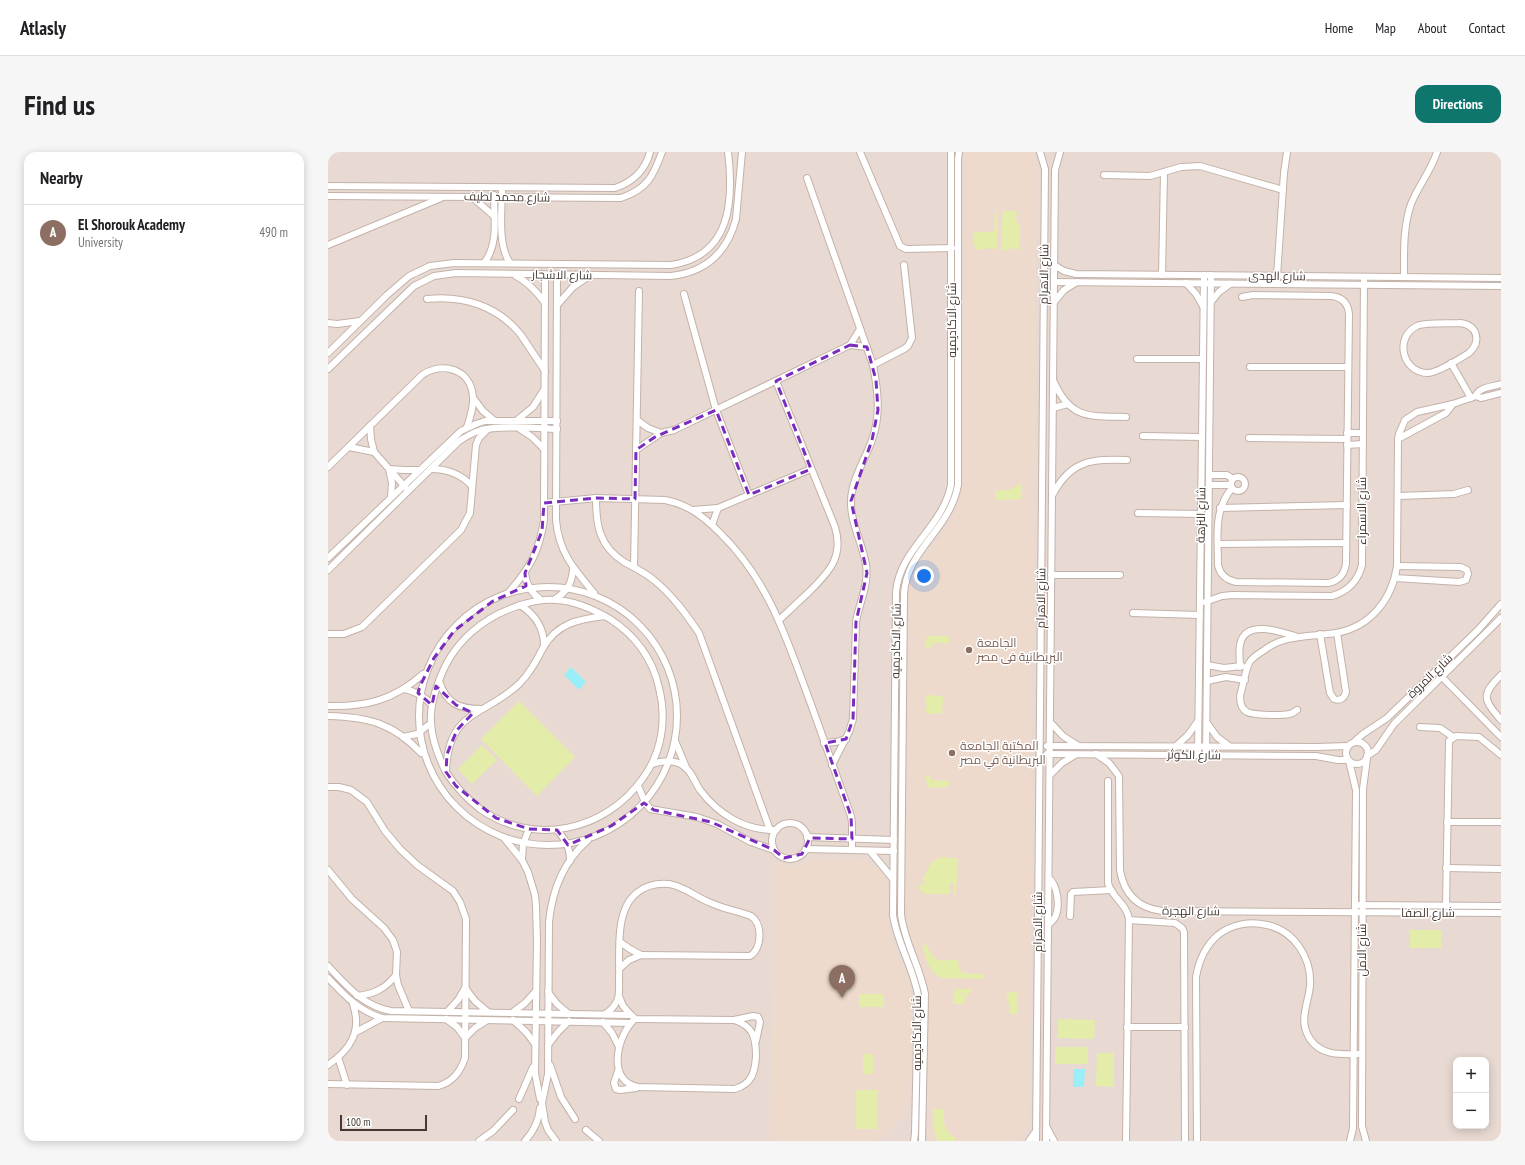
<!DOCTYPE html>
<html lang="en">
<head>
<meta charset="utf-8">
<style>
  :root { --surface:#fff; --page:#f6f6f6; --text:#202124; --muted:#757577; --line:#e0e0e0; --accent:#0f766e }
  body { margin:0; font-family:"PT Sans Narrow",Cairo,sans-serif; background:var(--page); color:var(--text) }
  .controls { position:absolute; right:12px; bottom:12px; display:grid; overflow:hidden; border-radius:8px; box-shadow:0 2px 10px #0003 }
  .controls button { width:36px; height:36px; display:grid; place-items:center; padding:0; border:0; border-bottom:1px solid var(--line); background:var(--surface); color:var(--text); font:20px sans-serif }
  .scale { position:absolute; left:12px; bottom:10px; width:87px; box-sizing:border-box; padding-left:4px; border:2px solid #463933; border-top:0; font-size:11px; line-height:14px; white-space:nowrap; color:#463933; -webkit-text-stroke:3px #fff; paint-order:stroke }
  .you { position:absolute; left:596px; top:424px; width:14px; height:14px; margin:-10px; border:3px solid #fff; border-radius:50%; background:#1a73e8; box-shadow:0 0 0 6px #1a73e833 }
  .badge { display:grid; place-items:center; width:26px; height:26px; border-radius:50%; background:var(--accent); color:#fff; font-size:13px; font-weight:700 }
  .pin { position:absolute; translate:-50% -33px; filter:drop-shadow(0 1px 2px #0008) }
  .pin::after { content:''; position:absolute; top:21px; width:14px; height:12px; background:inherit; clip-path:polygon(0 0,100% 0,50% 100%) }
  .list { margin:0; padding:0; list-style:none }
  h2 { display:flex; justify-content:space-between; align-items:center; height:52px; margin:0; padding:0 16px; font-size:17px }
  h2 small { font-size:13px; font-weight:400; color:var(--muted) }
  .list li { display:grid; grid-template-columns:26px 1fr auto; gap:12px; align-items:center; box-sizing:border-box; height:56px; padding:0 16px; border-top:1px solid var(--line) }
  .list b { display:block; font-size:15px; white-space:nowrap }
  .list p { margin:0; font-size:13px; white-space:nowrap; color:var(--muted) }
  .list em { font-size:13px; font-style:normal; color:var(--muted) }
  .map { position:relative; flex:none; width:1173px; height:989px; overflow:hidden; border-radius:12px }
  header { display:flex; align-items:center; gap:24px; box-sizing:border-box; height:56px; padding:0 20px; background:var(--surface); border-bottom:1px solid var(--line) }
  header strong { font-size:19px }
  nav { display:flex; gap:22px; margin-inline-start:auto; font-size:14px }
  .intro { display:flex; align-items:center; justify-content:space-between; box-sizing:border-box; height:96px; padding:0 24px }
  h1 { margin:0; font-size:28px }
  .button { padding:10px 18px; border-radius:12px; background:var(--accent); color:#fff; font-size:14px; font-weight:700 }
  main { display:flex; gap:24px; padding:0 24px }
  aside { flex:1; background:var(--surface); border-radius:12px; box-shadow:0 2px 10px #0003 }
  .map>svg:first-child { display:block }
  .residential { fill:#e8dad2; fill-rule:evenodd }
  .education { fill:#eedacd }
  .green { fill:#e3eca9 }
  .water { fill:#9aeef7 }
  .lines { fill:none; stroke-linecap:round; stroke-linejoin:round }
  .minor-casing { stroke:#c3b2a9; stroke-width:8 }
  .minor { stroke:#fff; stroke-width:6 }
  .marked { fill:none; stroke:#7b2cbf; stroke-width:3; stroke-dasharray:8 5; stroke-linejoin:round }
  .education-dot { fill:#8d6e63; stroke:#fff; stroke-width:1.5 }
  .labels { text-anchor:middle; stroke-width:3; stroke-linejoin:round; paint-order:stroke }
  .street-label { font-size:12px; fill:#463933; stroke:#fff }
  .education-label { font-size:12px; fill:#785e54; stroke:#fff; text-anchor:start }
</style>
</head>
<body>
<header>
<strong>Atlasly</strong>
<nav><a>Home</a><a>Map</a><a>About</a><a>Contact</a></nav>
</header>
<div class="intro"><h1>Find us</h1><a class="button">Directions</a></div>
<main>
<aside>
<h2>Nearby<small></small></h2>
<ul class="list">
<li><span class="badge" style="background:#8d6e63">A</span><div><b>El Shorouk Academy</b><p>University</p></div><em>490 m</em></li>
</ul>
</aside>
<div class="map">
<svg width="1173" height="989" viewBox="0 0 1173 989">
  <rect width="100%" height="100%" fill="#f4eae4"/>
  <path class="residential" d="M0,0H1173V989H0ZM1128,908H1158V974H1128Z"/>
  <g class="education">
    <path d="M636,0H704L709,16L706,390L705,488L703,504V768L700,967L698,977L692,989H600L598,979L601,861L600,839L580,782L576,763L578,578L580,568V564L578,563V554H580L581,551L578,541L579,441L581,431L586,418L618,377L622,370L631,345L633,334L635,131V10Z"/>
    <path d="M493,706L537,708L546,714L553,720L560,733V759L561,781L569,802L579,821L583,838L584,885L581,949L579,956L574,964L562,978L549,989H442L447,710L452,713L466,715L479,708Z"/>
  </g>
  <g class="green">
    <path d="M669,59H670L669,96L666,98L664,96L649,98L645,92L646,80C679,81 661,78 669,59Z"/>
    <path d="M675,59H689L688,68L692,74L691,98L685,96L674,99L673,91L674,90L675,84L673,83Z"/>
    <path d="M693,331H694V347L667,348V339L681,338Z"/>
    <path d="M600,484H621V491H606L605,493H603L602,496H597V489Z"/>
    <path d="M598,543L615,544L614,561L601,562L597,559L599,552L597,548Z"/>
    <path d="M191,549L247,605L209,644L153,587Z"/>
    <path d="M154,593L169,608L144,632L130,617Z"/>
    <path d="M598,623H602L603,628L622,629V633L618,635L601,636L598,629Z"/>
    <path d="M609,705L630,706L628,742H625L626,733L623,730L620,733L622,735V742H596L590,736L594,730L596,733L598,732V729H594L603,711L609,707Z"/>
    <path d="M1082,778H1114L1113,796H1082Z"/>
    <path d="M594,793H599C607,813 612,808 630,808L631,817L633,818V821L655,822V827L615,826C601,823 598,805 594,793Z"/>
    <path d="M626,837H645L640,843L637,841L639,843L636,852H625L626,840H634V844L636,840L626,839Z"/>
    <path d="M682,840H690V862H682L681,852L678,844Z"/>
    <rect x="531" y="842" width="25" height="13"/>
    <path d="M730,867L767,868L766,887L730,886Z"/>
    <rect x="727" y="895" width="33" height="17"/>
    <path d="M769,901H786V935L768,934Z"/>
    <rect x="535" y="902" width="10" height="20"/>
    <rect x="528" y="938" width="21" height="39"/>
    <path d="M606,957H615C616,968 615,980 627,985V989H610C604,980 606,967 606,957Z"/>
  </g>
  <g class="water">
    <path d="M243,515L258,530L251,538L236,523Z"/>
    <path d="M745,917H757L756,935H745Z"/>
  </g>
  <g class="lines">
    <defs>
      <g id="minor">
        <path d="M532,0L572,94L578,97L624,96"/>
        <path d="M776,23L822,24L853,15L872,14L955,38"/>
        <path d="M479,26L545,213C550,239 553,263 544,288C537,308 524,327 523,348C522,371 535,392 538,413C541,433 531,451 528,470L525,567L521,580L504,613"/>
        <path d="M0,34L287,36C305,30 317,19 322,0"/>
        <path d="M174,36C174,58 169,92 182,111"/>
        <path d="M0,44L293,46C319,37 325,25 334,0"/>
        <path d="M144,45L166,64"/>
        <path d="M0,93L113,46"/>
        <path d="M156,111C171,92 166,66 166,43"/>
        <path d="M726,113L736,119L748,122L1173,126"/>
        <path d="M229,123L228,368C231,401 246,417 266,441"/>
        <path d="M834,123L836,20"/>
        <path d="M188,124C200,130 209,140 217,151"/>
        <path d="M949,124L956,21L959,0"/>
        <path d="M1076,125C1076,101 1075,75 1083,52C1090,34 1103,19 1109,0"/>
        <path d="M726,130L1173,134"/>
        <path d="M858,131L868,142L875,154"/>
        <path d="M356,142L388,258L421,343"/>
        <path d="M99,147C135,143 170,154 193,183C201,195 209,207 217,219"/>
        <path d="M726,150L736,138L749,130"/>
        <path d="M883,150L891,140L902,132"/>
        <path d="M230,152L245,135L261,124"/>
        <path d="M0,171L9,172L32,169"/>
        <path d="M1132,171C1149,173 1154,189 1141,201C1131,207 1112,220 1100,221C1074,221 1066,185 1089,174C1098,170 1121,172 1132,171Z"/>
        <path d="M522,193L539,195"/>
        <path d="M0,201L59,143L81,124L102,114L126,111L343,113C403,104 406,49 400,0"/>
        <path d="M809,207H875"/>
        <path d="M1123,211L1143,246"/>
        <path d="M545,213L576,197L580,194L584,186L576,113"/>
        <path d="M922,215H1020"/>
        <path d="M0,217L86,134L106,124L128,121L343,124C378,120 399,101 408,67L414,0"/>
        <path d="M448,229L507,375C516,405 501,420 481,440C471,449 461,459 451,468"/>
        <path d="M726,230C743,268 762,264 798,265"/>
        <path d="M1148,244C1150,235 1165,235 1173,232"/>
        <path d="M146,247L155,259L167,269"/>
        <path d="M725,256L740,252"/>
        <path d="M309,268L320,276L333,281"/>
        <path d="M188,269L205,255L216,238"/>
        <path d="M42,274L43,287L46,300L78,336"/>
        <path d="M192,277L204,285L216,297"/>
        <path d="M1019,281H1035"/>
        <path d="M815,284L874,285"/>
        <path d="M921,286L1019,287"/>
        <path d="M1070,287L1118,261L1125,252"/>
        <path d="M1019,293L1035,292"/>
        <path d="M21,295L46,300"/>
        <path d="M308,298L327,285L333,281L346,278L522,193L532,177"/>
        <path d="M0,315L94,223C115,209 143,217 145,245C146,255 142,266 139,275"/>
        <path d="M103,317C120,317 133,322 144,334"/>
        <path d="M881,323H899L905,327"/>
        <circle cx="910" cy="332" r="7"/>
        <path d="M881,333H903"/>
        <path d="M904,336C885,359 890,385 890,413C892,423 898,428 908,430L1000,431C1011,429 1016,423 1018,412L1021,162C1020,151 1014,145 1003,144L925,143L914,145"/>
        <path d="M725,342C743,308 764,307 799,308"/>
        <path d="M1070,344L1126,342L1140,338"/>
        <path d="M63,345L64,331L61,317L76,318H91"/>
        <path d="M268,346C268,373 271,394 296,410C307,416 318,421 327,429C345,444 358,462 371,481L442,678"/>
        <path d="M216,351L268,346L337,348C359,352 375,364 391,380C442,429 460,491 484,555C497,591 510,628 523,664L524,671V698"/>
        <path d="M892,356L1019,353"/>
        <path d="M365,358L390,356L483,317"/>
        <path d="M810,361L873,362"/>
        <path d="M384,373L390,356"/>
        <path d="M890,392L1018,391"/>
        <path d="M0,406L133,279L148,272L157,269H229"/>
        <path d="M306,415L311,139"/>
        <path d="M0,418L130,290C137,285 144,281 153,278C172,273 208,276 229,277"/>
        <path d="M197,421C198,433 203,441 213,448"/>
        <path d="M723,423H792"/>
        <path d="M1067,426L1131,430L1138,428L1140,422L1139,418L1133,415L1069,414"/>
        <circle cx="220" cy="564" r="129"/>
        <path d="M181,440C202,416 211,400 216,368L217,123"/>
        <path d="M227,447C239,440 244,431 245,417"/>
        <path d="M877,450L894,444L904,443L1004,444C1021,439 1030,429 1034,413L1036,125"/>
        <path d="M192,453C208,463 216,476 216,494"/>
        <path d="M805,461L872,463"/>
        <path d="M0,482H16L34,475L133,378L142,361L148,293L151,286L160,277"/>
        <path d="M992,482L1002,541L1006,547C1012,549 1016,547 1018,540L1009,481"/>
        <path d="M879,513L896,516L914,514"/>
        <path d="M912,515C912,507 910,497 913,489C920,468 953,480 967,484"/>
        <path d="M1173,523C1153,543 1155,547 1173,568"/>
        <path d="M1114,525L1173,585"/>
        <path d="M111,529C118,551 130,557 153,557"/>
        <path d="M879,529L898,525L917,528"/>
        <path d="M76,537C88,539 96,544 104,553"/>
        <path d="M0,554C38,555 66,548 95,522"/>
        <path d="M969,558C966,560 964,562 961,562C953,564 926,563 919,560C913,557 912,550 912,544C915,534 917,520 921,511C924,506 930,502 935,499C956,482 982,485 1008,481C1042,475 1064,448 1069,414L1070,287L1071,282L1077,268L1089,260L1125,252L1148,244L1153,246L1173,241"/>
        <path d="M0,564C40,565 65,571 93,601"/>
        <path d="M722,570L735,584L749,593"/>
        <path d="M879,571L889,585L901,594"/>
        <path d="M1092,575L1112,576L1125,585"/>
        <path d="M75,585L89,582L103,571"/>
        <path d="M347,589L358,615"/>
        <path d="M1027,589L1035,582L1059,566L1150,478L1173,452"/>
        <circle cx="1029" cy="601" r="11"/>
        <path d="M496,591L508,590L518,587"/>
        <path d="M719,594L988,595L1020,594"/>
        <path d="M847,595L860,583L870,569"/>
        <path d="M719,602L988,604L1010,608H1020"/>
        <path d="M768,602L781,611L791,624L792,718C796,742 810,756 834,759L1173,761"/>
        <path d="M870,603L876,123"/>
        <path d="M878,603L883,123"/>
        <path d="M1039,604L1048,598L1066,572L1173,466"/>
        <path d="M1021,609L1028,638L1025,976L1022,989"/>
        <path d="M324,612C335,608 350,607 359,617C363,620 368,632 372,638C390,662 417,679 448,678"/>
        <path d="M118,620C110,604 104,589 103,571C102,558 105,545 110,532C123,491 155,464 196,452C206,449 218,447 228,448C248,449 265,457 282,467C307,483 325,507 331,536C339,567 334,600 315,626C278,679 206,695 152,657C138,646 127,634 118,620C120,557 155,566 191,532C202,521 208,509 215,496C229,471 251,467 277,464"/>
        <path d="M722,623L734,611L747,603"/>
        <path d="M780,629V731C784,746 800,753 801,768L798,989"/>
        <path d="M310,634L317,650L322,657L369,665L389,672L423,690L446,698"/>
        <path d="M0,635H11L23,638L39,650L57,679L72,697L89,713L125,739L132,750L138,767L137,906C132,920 125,930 110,934L0,932"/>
        <path d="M1119,670H1173"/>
        <circle cx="462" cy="689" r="18"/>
        <path d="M229,678C238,688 242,696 242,709"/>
        <path d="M479,685L566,688"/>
        <path d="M176,686L194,708L200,720L207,743L208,754L209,789L207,921L212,947"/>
        <path d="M478,697L566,699"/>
        <path d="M542,699L565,727"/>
        <path d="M194,708L195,692L201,677"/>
        <path d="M1118,716L1173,717"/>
        <path d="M0,718L24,747L56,776L65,788L69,800L68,823L70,833L81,859"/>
        <path d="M1031,753L1173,754"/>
        <path d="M1118,754L1121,589L1128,584L1151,585L1173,603"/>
        <path d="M742,764L743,742L745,740L783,738"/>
        <path d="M801,768L847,771L854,776L856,780L857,989"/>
        <path d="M720,773C723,770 727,767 728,763C732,752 729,733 721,726"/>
        <path d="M292,790L302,797L313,803"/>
        <path d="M0,814C19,834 35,854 63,859L303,863L308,867L406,868C425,874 428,885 428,904C427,920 424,932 407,937L310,935C280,929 288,889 303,871"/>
        <path d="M0,826C17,844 30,858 54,866L303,871L305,869"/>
        <path d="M138,837L147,849L160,860"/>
        <path d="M220,840L229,852L241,862"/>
        <path d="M29,844C46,842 57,837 68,823"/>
        <path d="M291,844L295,854L303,863"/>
        <path d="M119,860L130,848L137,836"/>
        <path d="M184,861L197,851L208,839"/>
        <path d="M277,862C282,859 286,855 289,849C292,843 291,835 291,828C292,801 286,757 310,740C319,733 330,731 341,732C356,734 369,746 383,751C396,757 410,759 423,764C435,772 434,797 422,804L313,803L301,808L291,817"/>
        <path d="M118,867L129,875L137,886L147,876L158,869"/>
        <path d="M185,868L198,880L207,892"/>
        <path d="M406,868L425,864L430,865L432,870L428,889"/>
        <path d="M275,870L284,881L291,895"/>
        <path d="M799,875H857"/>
        <path d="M28,880L54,866"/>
        <path d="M220,893L230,880L241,869"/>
        <path d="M10,905L19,933"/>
        <path d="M0,913C23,897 34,879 25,852"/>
        <path d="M222,913L233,945L247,967"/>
        <path d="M290,919L286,931L288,937L292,938L308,936"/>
        <path d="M191,947L205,915"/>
        <path d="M719,976L726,989"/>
        <path d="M258,978L271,989"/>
        <path d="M151,989L165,979L185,958"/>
        <path d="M197,989C205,980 211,969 212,956"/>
        <path d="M228,989L220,978L217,970L214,951L220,922L221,770C224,739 236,709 260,688"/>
        <path d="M586,989L587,981L590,843C585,815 569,791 565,763L568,440C572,396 614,377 623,333V0"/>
        <path d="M594,989L597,842C592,814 576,790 573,762L576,442C579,397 622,378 630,333V7L631,0"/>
        <path d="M701,989L708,979"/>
        <path d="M708,989L717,17L712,0"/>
        <path d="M718,989L727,18L732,0"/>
        <path d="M869,989L868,825C871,808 877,794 890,783C904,772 922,769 939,773C967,779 984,807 982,834C980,853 970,869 982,887C994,905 1015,902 1034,902"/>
        <path d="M1038,989L1034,974L1035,637L1039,606"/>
      </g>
    </defs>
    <use href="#minor" class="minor-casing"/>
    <use href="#minor" class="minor"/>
  </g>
  <path class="marked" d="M522,193L539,195L548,228L550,258L544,288L523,349L539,421L528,470L525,567L518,587L497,591L523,664L524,687L482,686L474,702L456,706L446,698L383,670L326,658L316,651L283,674L240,693L229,678L201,677L168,666L128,634L118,620L119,602L129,578L145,561L128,553L108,534L104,553L90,541L92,534L106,506L126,479L165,449L198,434L197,421L214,379L216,351L268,346L307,347L308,298L327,285L388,258L421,343L483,317L448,229Z"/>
  <g class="education-dot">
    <circle cx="641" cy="498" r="4"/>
    <circle cx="624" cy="601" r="4"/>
  </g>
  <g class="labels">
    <g class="street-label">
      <text transform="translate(179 45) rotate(1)" y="4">شارع محمد لطيف</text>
      <text transform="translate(716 122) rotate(-89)" y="4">شارع الاهرام</text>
      <text transform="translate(234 123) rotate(1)" y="4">شارع الاشجار</text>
      <text transform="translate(949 124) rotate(1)" y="4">شارع الهدى</text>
      <text transform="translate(624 168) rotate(-90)" y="4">شارع الاكاديميه</text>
      <text transform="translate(1034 359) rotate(-90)" y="4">شارع الاسمراء</text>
      <text transform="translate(873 363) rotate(-89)" y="4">شارع النزهة</text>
      <text transform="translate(713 446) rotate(-89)" y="4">شارع الاهرام</text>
      <text transform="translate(568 489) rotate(-89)" y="4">شارع الاكاديميه</text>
      <text transform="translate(1102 524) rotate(-44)" y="4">شارع المروة</text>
      <text transform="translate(866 603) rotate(1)" y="4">شارع الكوثر</text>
      <text transform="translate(863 759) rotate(1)" y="4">شارع الهجرة</text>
      <text x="1100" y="765">شارع الصفا</text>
      <text transform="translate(710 770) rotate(-90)" y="4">شارع الاهرام</text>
      <text transform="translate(1034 798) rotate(-90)" y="4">شارع الامل</text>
      <text transform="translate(589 881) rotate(-90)" y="4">شارع الاكاديميه</text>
    </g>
    <g class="education-label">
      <text x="649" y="495">الجامعة<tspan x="649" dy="14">البريطانية فى مصر</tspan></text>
      <text x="632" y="598">المكتبة الجامعة<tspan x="632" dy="14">البريطانية في مصر</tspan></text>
    </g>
  </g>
</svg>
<div class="controls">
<button>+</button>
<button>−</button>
</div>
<div class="scale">100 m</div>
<div class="you"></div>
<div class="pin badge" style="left:514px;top:846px;background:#8d6e63">A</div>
</div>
</main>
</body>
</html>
